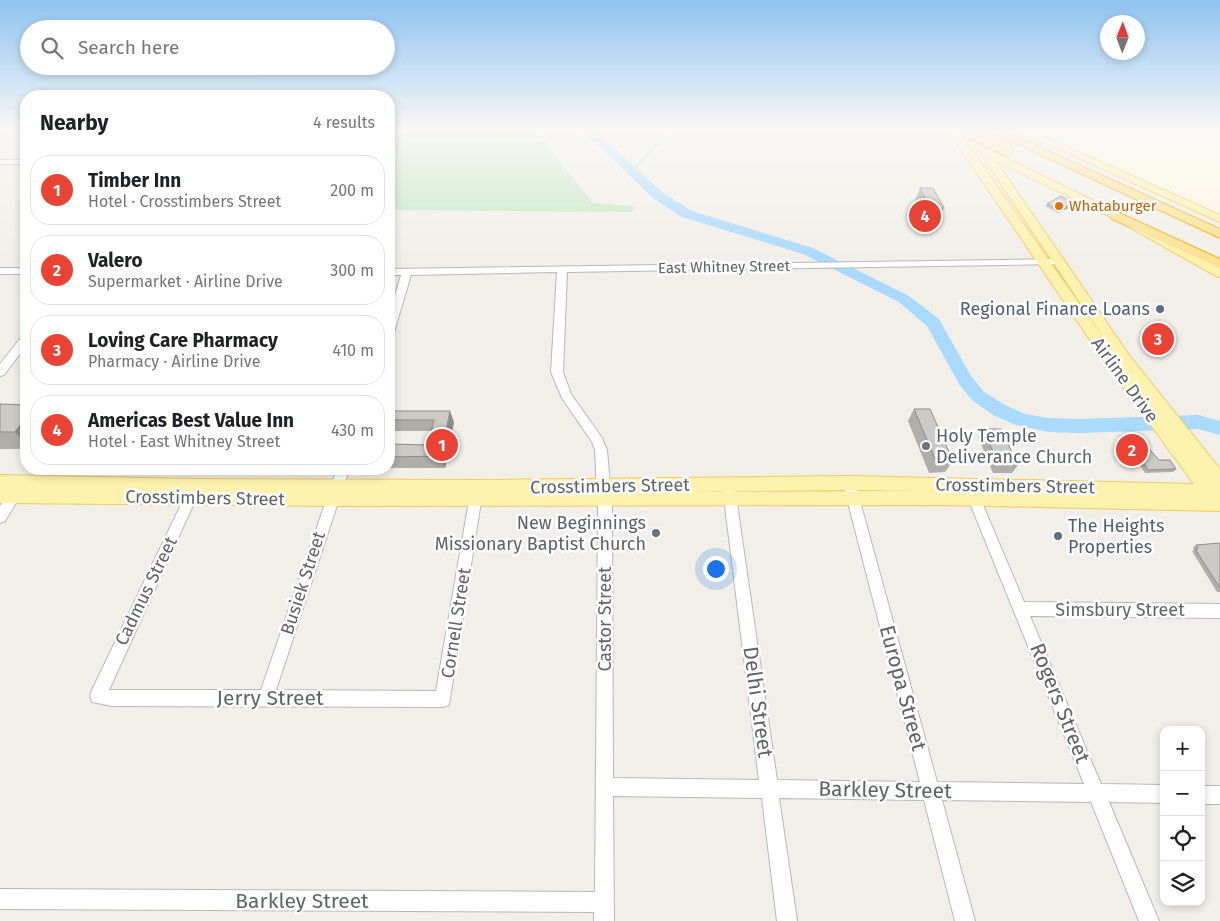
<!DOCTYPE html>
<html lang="en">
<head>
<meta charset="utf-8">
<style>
  :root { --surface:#fff; --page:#f6f6f6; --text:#202124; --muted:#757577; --line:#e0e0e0; --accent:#ea4335 }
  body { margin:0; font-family:"Fira Sans",sans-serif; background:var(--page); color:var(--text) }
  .controls { position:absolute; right:15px; bottom:15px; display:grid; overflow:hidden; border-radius:10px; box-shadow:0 2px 8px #0003 }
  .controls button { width:45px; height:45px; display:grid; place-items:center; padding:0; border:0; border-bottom:1px solid var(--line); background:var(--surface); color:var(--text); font:25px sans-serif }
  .compass { position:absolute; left:1100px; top:15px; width:45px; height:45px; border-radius:50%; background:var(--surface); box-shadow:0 2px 8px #0003; rotate:1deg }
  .you { position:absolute; left:715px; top:568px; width:18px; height:18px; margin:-12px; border:4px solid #fff; border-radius:50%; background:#1a73e8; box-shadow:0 0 0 8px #1a73e833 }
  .badge { display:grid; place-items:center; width:32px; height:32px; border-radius:50%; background:var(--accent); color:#fff; font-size:16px; font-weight:700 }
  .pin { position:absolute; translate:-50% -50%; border:2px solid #fff; box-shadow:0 1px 5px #0006 }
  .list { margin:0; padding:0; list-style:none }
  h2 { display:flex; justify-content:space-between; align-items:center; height:65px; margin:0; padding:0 20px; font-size:21px }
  h2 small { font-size:16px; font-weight:400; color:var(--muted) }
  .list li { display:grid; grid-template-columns:32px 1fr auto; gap:15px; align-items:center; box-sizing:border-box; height:70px; margin:0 10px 10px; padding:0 10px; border:1px solid var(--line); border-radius:20px }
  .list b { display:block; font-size:19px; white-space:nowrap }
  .list p { margin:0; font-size:16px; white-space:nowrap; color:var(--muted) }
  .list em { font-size:16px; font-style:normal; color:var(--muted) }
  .icon { flex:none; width:28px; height:28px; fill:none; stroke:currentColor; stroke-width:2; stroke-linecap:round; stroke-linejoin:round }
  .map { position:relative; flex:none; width:1220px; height:921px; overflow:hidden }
  .search { position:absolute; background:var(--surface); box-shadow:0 2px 8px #0003; left:20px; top:20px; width:375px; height:55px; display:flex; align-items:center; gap:12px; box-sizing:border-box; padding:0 18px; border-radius:28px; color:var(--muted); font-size:19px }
  .panel { position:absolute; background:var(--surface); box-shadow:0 2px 8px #0003; left:20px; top:90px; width:375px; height:385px; border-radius:20px }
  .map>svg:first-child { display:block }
  .commercial { fill:#fef7e0 }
  .green { fill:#c5e8c5 }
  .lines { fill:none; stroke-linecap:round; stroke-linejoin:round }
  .stream { stroke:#aadaff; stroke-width:2 }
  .river { fill:#aadaff; fill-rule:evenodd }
  .minor-casing { stroke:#b5b8bc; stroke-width:2 }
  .major-casing { stroke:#f2c960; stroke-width:2 }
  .highway-casing { stroke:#f9ab00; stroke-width:2 }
  .minor { fill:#fff; fill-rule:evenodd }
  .major { fill:#fff2af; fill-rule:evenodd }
  .highway { fill:#fde293; fill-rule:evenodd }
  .highway-bridge-casing { stroke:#f9ab00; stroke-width:14; stroke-linecap:butt }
  .highway-bridge { stroke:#fde293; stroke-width:12 }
  .wall { fill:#afaea9 }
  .shaded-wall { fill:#8f8d8a }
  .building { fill:#cccac5; stroke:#8f8d8a }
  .food-dot { fill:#e8710a; stroke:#fff; stroke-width:2 }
  .service-dot { fill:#5c6f8a; stroke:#fff; stroke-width:2 }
  .worship-dot { fill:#6b7280; stroke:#fff; stroke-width:2 }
  .labels { text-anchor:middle; stroke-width:5; stroke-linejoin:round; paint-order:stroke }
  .far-food-label { font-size:15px; fill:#c56008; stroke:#fff; text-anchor:start }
  .far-street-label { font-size:15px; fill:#5f6368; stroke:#fff }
  .service-label { font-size:18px; fill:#4e5e75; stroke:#fff; text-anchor:end }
  .street-label { font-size:18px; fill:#5f6368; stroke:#fff }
  .worship-label { font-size:18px; fill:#5b616d; stroke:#fff; text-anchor:start }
  .near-street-label { font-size:21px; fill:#5f6368; stroke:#fff }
</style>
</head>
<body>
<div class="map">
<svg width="1220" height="921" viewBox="0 0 1220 921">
  <rect width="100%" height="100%" fill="#f1efe8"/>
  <path class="commercial" d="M1027,129H1220V214Z"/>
  <path class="green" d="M389,129H534L593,203L634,206L632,212L389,210V144L393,135L389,134Z"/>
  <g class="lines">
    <path class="stream" d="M632,171L672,129"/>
    <path class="river" d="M577,129H590L601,136L663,193L692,211L813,248L909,296L939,319L971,376L984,392L1005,405L1025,414L1048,418L1079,419L1198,415L1220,421V435L1198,429L1079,433L1048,432L1016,425L993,415L972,400L959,384L927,326L899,302L803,254L682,217L654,199L606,152Z"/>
    <defs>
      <g id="minor">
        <rect x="0" y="160" width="26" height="4"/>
        <path d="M1060,259L1063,260V264L567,272L563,372L571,394L602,438L607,450L612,510L613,778L759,780L723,490L724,486L729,485L734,486L735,490L777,780L920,782L843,483L844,479L849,478L854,479L855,483L937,782L1084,784L965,491L966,487L971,486L976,487L977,491L1024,602L1220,604V618L1030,616L1101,784L1164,785V803L1109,802L1159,921H1139L1091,802L942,800L975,921H955L924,800L779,798L797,921H777L762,798L613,796L614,921H594V912L0,909V889L595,892L598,510L595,450L592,442L562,398L551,372L557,272L411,275L394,332L389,335V316L401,275H389V269Z"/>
        <rect x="0" y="268" width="26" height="6"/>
        <path d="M22,336H26V346L4,375L0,376V364Z"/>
        <path d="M337,469H349L276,690L436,691L471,489L472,485L477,484L482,485L483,489L449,705L443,707L112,706L92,702L90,696L92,690L188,490L189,486L194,485L199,486L200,490L109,690H261Z"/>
        <path d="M18,485L23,486L24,490L5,521L0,523V506L13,486Z"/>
        <rect x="1201" y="786" width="19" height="18"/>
      </g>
      <g id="major">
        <path d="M947,129H957L1109,346L964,129H974L988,149L1121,214L1220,268V277L1216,276L1113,218L996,161L1129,355L1220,469V511L941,505L331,506L0,503V489L42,490L0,489V475L196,479L478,480L849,476L1194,484L1111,371ZM849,490L917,491L678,492Z"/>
        <path d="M1014,129H1027L1220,215V222Z"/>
      </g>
      <g id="highway">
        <path d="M985,129H1000L1220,229V238Z"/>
        <path d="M1117,212L1220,259V268L1112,219L1110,216Z"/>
      </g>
    </defs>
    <use href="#minor" class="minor-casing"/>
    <use href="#major" class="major-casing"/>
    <use href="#highway" class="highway-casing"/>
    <use href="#minor" class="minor"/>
    <use href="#major" class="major"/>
    <use href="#highway" class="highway"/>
    <defs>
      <path id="highway-bridge" d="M963,129L1010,151"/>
    </defs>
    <use href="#highway-bridge" class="highway-bridge-casing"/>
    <use href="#highway-bridge" class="highway-bridge"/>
  </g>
  <g class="wall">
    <path d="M920,188L944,208L937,225H924L913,205Z"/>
    <path d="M1047,204L1073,206L1058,213L1045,206Z"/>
    <path d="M0,404L26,405V449H0Z"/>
    <path d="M914,409L953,461L945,472L929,473L908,421Z"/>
    <path d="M389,411L454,422L445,468H389V444L428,445L431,431H389Z"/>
    <path d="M983,429L1018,465L1012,473H993L978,437Z"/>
    <path d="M1118,443L1159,460L1176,469L1173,472L1145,473L1134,456L1125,457L1115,446Z"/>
    <path d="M1220,543V592H1217L1192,551L1194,550L1193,548L1196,545Z"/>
  </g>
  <g class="shaded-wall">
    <path d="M1074,203L1073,206L1058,213L1060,210Z"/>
    <path d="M450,411L454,422L445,468L441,456Z"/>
    <path d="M26,417V443L15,432Z"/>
  </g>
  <g class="building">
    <path d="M920,188H933L944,208H930Z"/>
    <path d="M1061,196L1074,203L1060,210L1047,204Z"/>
    <path d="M0,404L26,405V417L15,432H0Z"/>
    <path d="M914,409H930L953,461H936Z"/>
    <path d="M389,411H450L441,456L389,457V444L428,445L434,420H389Z"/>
    <path d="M983,429H1001L1018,465H999Z"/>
    <path d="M1141,440L1159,460H1170L1176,469L1148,470L1137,453L1128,454L1118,443Z"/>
    <path d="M1220,543V588L1195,549H1198L1196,545Z"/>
  </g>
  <linearGradient id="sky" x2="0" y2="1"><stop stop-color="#8fc3f1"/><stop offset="0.5" stop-color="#f9f8f5"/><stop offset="1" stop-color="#f9f8f5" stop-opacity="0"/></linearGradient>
  <rect width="1220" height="258" fill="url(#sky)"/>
  <circle class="food-dot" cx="1059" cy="206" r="5"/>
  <g class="service-dot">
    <circle cx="1160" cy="309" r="5"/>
    <circle cx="1058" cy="536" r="5"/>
  </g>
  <g class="worship-dot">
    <circle cx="926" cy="446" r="5"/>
    <circle cx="656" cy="533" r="5"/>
  </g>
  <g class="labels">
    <g class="far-food-label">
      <text x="1069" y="211">Whataburger</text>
    </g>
    <g class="far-street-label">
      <text transform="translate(724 267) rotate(-1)" y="5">East Whitney Street</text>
    </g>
    <g class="service-label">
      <text x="1150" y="315">Regional Finance Loans</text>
      <text x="1068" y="532" text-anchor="start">The Heights<tspan x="1068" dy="21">Properties</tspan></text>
    </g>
    <g class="street-label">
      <text transform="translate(1125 380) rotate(54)" y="6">Airline Drive</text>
      <text transform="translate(610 486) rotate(-1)" y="6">Crosstimbers Street</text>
      <text transform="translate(1015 486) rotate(1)" y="6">Crosstimbers Street</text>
      <text transform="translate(205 498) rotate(1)" y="6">Crosstimbers Street</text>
      <text transform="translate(303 583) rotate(-72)" y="6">Busiek Street</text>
      <text transform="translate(146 591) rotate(-64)" y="6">Cadmus Street</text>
      <text x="1120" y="616">Simsbury Street</text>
      <text transform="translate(605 619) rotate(-90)" y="6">Castor Street</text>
      <text transform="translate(456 623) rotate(-81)" y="6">Cornell Street</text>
    </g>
    <g class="worship-label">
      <text x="936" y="442">Holy Temple<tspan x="936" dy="21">Deliverance Church</tspan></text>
      <text x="646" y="529" text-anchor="end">New Beginnings<tspan x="646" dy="21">Missionary Baptist Church</tspan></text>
    </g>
    <g class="near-street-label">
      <text transform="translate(903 688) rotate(75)" y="7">Europa Street</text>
      <text x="270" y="705">Jerry Street</text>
      <text transform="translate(758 702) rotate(82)" y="7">Delhi Street</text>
      <text transform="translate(1060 703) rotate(68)" y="7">Rogers Street</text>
      <text transform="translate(885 790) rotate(1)" y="7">Barkley Street</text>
      <text x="302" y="908">Barkley Street</text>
    </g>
  </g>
</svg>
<div class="controls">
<button>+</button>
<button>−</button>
<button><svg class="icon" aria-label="locate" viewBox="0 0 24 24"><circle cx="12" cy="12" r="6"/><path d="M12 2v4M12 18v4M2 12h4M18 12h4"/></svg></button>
<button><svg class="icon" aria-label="layers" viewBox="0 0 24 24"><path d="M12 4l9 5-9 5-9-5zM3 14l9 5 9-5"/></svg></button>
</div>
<svg class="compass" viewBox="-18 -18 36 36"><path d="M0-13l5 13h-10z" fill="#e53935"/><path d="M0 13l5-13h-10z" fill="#757577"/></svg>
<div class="you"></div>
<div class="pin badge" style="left:442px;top:445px">1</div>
<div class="pin badge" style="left:1132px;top:450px">2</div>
<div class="pin badge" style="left:1158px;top:339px">3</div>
<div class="pin badge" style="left:925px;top:216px">4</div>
<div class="search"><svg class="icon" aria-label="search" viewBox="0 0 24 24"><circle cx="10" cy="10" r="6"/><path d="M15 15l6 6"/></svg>Search here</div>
<section class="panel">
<h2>Nearby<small>4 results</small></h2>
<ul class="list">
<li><span class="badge">1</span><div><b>Timber Inn</b><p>Hotel · Crosstimbers Street</p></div><em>200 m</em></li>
<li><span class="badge">2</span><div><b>Valero</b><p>Supermarket · Airline Drive</p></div><em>300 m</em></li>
<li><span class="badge">3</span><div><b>Loving Care Pharmacy</b><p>Pharmacy · Airline Drive</p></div><em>410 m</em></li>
<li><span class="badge">4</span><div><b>Americas Best Value Inn</b><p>Hotel · East Whitney Street</p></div><em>430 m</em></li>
</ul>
</section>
</div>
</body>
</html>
